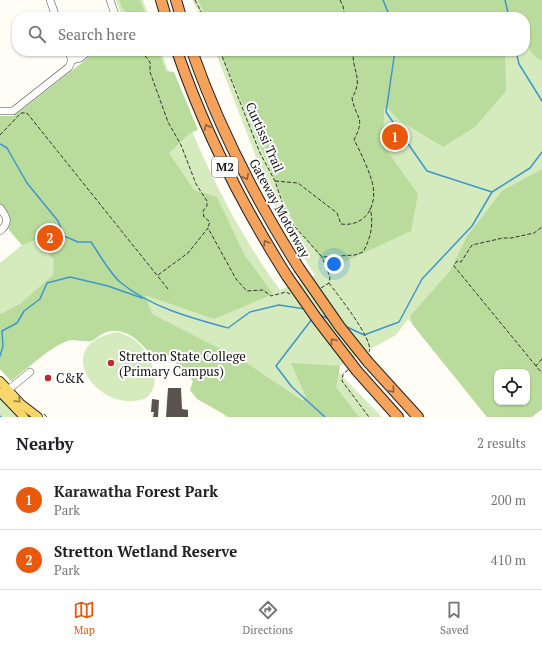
<!DOCTYPE html>
<html lang="en">
<head>
<meta charset="utf-8">
<style>
  :root { --surface:#fff; --page:#f6f6f6; --text:#202124; --muted:#757577; --line:#e0e0e0; --accent:#ea580c }
  body { margin:0; font-family:"PT Serif",serif; background:var(--page); color:var(--text) }
  .controls { position:absolute; right:12px; bottom:12px; display:grid; overflow:hidden; border-radius:8px; box-shadow:0 1px 3px #0004 }
  .controls button { width:36px; height:36px; display:grid; place-items:center; padding:0; border:0; border-bottom:1px solid var(--line); background:var(--surface); color:var(--text); font:20px sans-serif }
  .you { position:absolute; left:334px; top:264px; width:14px; height:14px; margin:-10px; border:3px solid #fff; border-radius:50%; background:#1a73e8; box-shadow:0 0 0 6px #1a73e833 }
  .badge { display:grid; place-items:center; width:26px; height:26px; border-radius:50%; background:var(--accent); color:#fff; font-size:13px; font-weight:700 }
  .pin { position:absolute; translate:-50% -50%; border:2px solid #fff; box-shadow:0 1px 4px #0006 }
  .list { margin:0; padding:0; list-style:none }
  h2 { display:flex; justify-content:space-between; align-items:center; height:52px; margin:0; padding:0 16px; font-size:17px }
  h2 small { font-size:13px; font-weight:400; color:var(--muted) }
  .list li { display:grid; grid-template-columns:26px 1fr auto; gap:12px; align-items:center; box-sizing:border-box; height:60px; padding:0 16px; border-top:1px solid var(--line) }
  .list b { display:block; font-size:15px; white-space:nowrap }
  .list p { margin:0; font-size:13px; white-space:nowrap; color:var(--muted) }
  .list em { font-size:13px; font-style:normal; color:var(--muted) }
  .icon { flex:none; width:22px; height:22px; fill:none; stroke:currentColor; stroke-width:2; stroke-linecap:round; stroke-linejoin:round }
  .map { position:relative; flex:none; width:542px; height:417px; overflow:hidden }
  .search { position:absolute; background:var(--surface); box-shadow:0 1px 3px #0004; left:12px; right:12px; top:12px; height:44px; display:flex; align-items:center; gap:10px; box-sizing:border-box; padding:0 14px; border-radius:16px; color:var(--muted); font-size:15px }
  .sheet { height:172px; background:var(--surface) }
  nav { display:flex; justify-content:space-around; align-items:center; box-sizing:border-box; height:56px; border-top:1px solid var(--line); background:var(--surface); font-size:11px; color:var(--muted) }
  nav a { display:grid; justify-items:center; gap:2px }
  nav .on { color:var(--accent) }
  .map>svg:first-child { display:block }
  .green { fill:#d5ebbd; fill-rule:evenodd }
  .forest { fill:#b9dc9c; fill-rule:evenodd }
  .lines { fill:none; stroke-linecap:round; stroke-linejoin:round }
  .stream { stroke:#3f96cf; stroke-width:1.5 }
  .building { fill:#5a524d }
  .minor-casing { stroke:#444; stroke-width:8 }
  .major-casing { stroke:#222; stroke-width:10 }
  .highway-casing { stroke:#222; stroke-width:12 }
  .path { stroke:#333; stroke-width:1; stroke-dasharray:4 2; stroke-linecap:butt }
  .minor { stroke:#fff; stroke-width:7 }
  .major { stroke:#f9d66b; stroke-width:8 }
  .highway { stroke:#f5a25d; stroke-width:10 }
  .highway-bridge-casing { stroke:#222; stroke-width:12; stroke-linecap:butt }
  .highway-bridge { stroke:#f5a25d; stroke-width:10 }
  .oneway { stroke:#8e613b }
  .oneway2 { stroke:#917d42 }
  .poi-dot { fill:#c4262e; stroke:#fff; stroke-width:1.5 }
  .labels { text-anchor:middle; stroke-width:4; stroke-linejoin:round; paint-order:stroke }
  .shield { fill:#fff; stroke:#585858; stroke-width:1 }
  .shield-label { font-size:12px; font-weight:bold; fill:#111 }
  .street-label { font-size:13px; fill:#111; stroke:#fff }
  .poi-label { font-size:13px; fill:#111; stroke:#fff; text-anchor:start }
</style>
</head>
<body>
<div class="map">
<svg width="542" height="417" viewBox="0 0 542 417">
  <rect width="100%" height="100%" fill="#fffdf5"/>
  <g class="green">
    <path d="M116,0H143L149,17H122Z"/>
    <path d="M192,0H542V409L532,417H487L408,319L396,335L340,366H335L343,377L382,417H226L137,313L113,300L11,381L0,369V263L22,245L9,230V214L0,203V116H14L97,51H161C190,134 228,219 280,290L315,275L282,224L215,51H525V17H201ZM497,372H527V402H497Z"/>
    <path d="M118,332C125,335 132,337 137,342C151,354 164,384 146,398C100,417 46,344 118,332Z"/>
    <path d="M0,399L18,417H0Z"/>
  </g>
  <g class="forest">
    <path d="M119,0H140L147,17H129L121,6Z"/>
    <path d="M198,0H542V61C525,53 525,33 525,17H513L510,11L505,12V17H206Z"/>
    <path d="M97,51H159L166,71L174,72L198,130L190,133L169,153L194,190L217,197L244,254L273,294L214,319L145,295L152,314L242,360L303,401L306,397L291,363L340,366L336,387L359,417H229L197,399L190,390L193,381L170,356L150,354C139,340 123,325 104,333C99,335 95,340 91,341C84,342 78,340 72,340C55,342 24,371 11,381L0,369V314L20,304L53,275L54,259L35,240L22,245L9,230V214L0,203V116H14Z"/>
    <path d="M220,51H505L506,91L475,127L443,147L399,120L388,108L384,109L383,145L418,194L411,231L329,269L293,222Z"/>
    <path d="M542,169V409L532,417H487L413,325L410,316L450,271L467,236L502,191ZM497,372H527V402H497Z"/>
  </g>
  <g class="lines">
    <g class="stream">
      <path d="M383,0L390,17"/>
      <path d="M505,0L509,17"/>
      <path d="M395,51L386,112L427,171L492,192"/>
      <path d="M516,51L519,64L542,101"/>
      <path d="M0,144L7,148L27,183L58,221L64,236L78,242H91C100,255 109,272 120,282C150,307 191,318 228,328L250,312L279,305L305,309"/>
      <path d="M320,315L329,319"/>
      <path d="M312,319L276,366L292,387L325,417"/>
      <path d="M345,326L364,335L399,322L422,279L472,226L492,192L530,168L542,152"/>
      <path d="M0,356L3,346L2,331L17,323L24,311L40,299L47,283L70,277L108,286L142,298"/>
      <path d="M0,416L1,417"/>
    </g>
  </g>
  <g class="building">
    <path d="M168,388H181L182,409L188,410V417H166Z"/>
    <path d="M152,399L159,400L158,417H153L154,412H151Z"/>
  </g>
  <g class="lines">
    <defs>
      <g id="minor">
        <path d="M50,0L56,17"/>
        <path d="M110,0L116,17"/>
        <path d="M72,60L80,58L89,51"/>
        <path d="M0,111H13L69,67L72,60L68,51"/>
        <path d="M0,208C7,217 10,223 0,231"/>
        <path d="M8,390L30,372"/>
      </g>
      <g id="major">
        <path d="M0,381L21,404L38,417"/>
        <path d="M0,392L24,417"/>
      </g>
      <g id="highway">
        <path d="M161,0L166,17"/>
        <path d="M176,0L181,17"/>
        <path d="M177,51C204,130 242,205 287,276"/>
        <path d="M192,51C219,128 256,200 299,268"/>
        <path d="M368,362L418,417"/>
        <path d="M357,371L398,417"/>
      </g>
    </defs>
    <use href="#minor" class="minor-casing"/>
    <use href="#major" class="major-casing"/>
    <use href="#highway" class="highway-casing"/>
    <g class="path">
      <path d="M195,0L204,17"/>
      <path d="M340,0L343,6L345,17"/>
      <path d="M141,51L150,62V72L168,122L181,145L196,184L207,201V206L203,211L204,217L210,222L208,227"/>
      <path d="M220,51L260,153L275,181L288,219L322,257L355,255L363,252C371,238 374,223 370,208"/>
      <path d="M0,135L21,113H27L168,289"/>
      <path d="M275,181L298,183L337,213L341,224C364,227 377,208 373,186C372,177 359,148 354,140C366,116 356,120 352,98C364,78 352,72 353,51"/>
      <path d="M158,275L188,253L208,228L236,279L247,291L263,290L271,296L286,292L290,294"/>
      <path d="M329,283C337,294 375,341 369,352"/>
      <path d="M321,288L329,283L330,277L322,257"/>
      <path d="M542,359L536,366L542,373"/>
      <path d="M536,366L454,266L457,261L461,262L472,245L503,238H511L534,233L542,227"/>
      <path d="M348,370L343,374L342,381L369,417"/>
      <path d="M44,414L47,417"/>
    </g>
    <use href="#minor" class="minor"/>
    <use href="#major" class="major"/>
    <use href="#highway" class="highway"/>
    <defs>
      <g id="highway-bridge">
        <path d="M299,268L340,327L368,362"/>
        <path d="M287,276L317,319L357,371"/>
      </g>
    </defs>
    <use href="#highway-bridge" class="highway-bridge-casing"/>
    <use href="#highway-bridge" class="highway-bridge"/>
  </g>
  <defs><path id="oneway-chevron" d="M-2-3.5L2.5 0L-2 3.5" fill="none" stroke-width="1.6" stroke-linecap="round" stroke-linejoin="round"/></defs>
  <g class="oneway">
    <use href="#oneway-chevron" transform="translate(207 127) rotate(-113)"/>
    <use href="#oneway-chevron" transform="translate(246 177) rotate(63)"/>
    <use href="#oneway-chevron" transform="translate(266 243) rotate(-121)"/>
    <use href="#oneway-chevron" transform="translate(333 341) rotate(-128)"/>
    <use href="#oneway-chevron" transform="translate(392 390) rotate(48)"/>
  </g>
  <use class="oneway2" href="#oneway-chevron" transform="translate(18 400) rotate(45)"/>
  <g class="poi-dot">
    <circle cx="111" cy="363" r="4"/>
    <circle cx="48" cy="378" r="4"/>
  </g>
  <g class="labels">
    <rect class="shield" x="212" y="157" width="26" height="20" rx="3"/>
    <g class="shield-label">
      <text x="225" y="171">M2</text>
    </g>
    <g class="street-label">
      <text transform="translate(265 137) rotate(66)" y="5">Curtissi Trail</text>
      <text transform="translate(280 208) rotate(61)" y="5">Gateway Motorway</text>
    </g>
    <g class="poi-label">
      <text x="119" y="361">Stretton State College<tspan x="119" dy="15">(Primary Campus)</tspan></text>
      <text x="56" y="383">C&amp;K</text>
    </g>
  </g>
</svg>
<div class="controls">
<button><svg class="icon" aria-label="locate" viewBox="0 0 24 24"><circle cx="12" cy="12" r="6"/><path d="M12 2v4M12 18v4M2 12h4M18 12h4"/></svg></button>
</div>
<div class="you"></div>
<div class="pin badge" style="left:395px;top:137px">1</div>
<div class="pin badge" style="left:50px;top:238px">2</div>
<div class="search"><svg class="icon" aria-label="search" viewBox="0 0 24 24"><circle cx="10" cy="10" r="6"/><path d="M15 15l6 6"/></svg>Search here</div>
</div>
<section class="sheet">
<h2>Nearby<small>2 results</small></h2>
<ul class="list">
<li><span class="badge">1</span><div><b>Karawatha Forest Park</b><p>Park</p></div><em>200 m</em></li>
<li><span class="badge">2</span><div><b>Stretton Wetland Reserve</b><p>Park</p></div><em>410 m</em></li>
</ul>
</section>
<nav>
<a class="on"><svg class="icon" aria-label="map" viewBox="0 0 24 24"><path d="M3 6l6-2 6 2 6-2v14l-6 2-6-2-6 2zM9 4v14M15 6v14"/></svg>Map</a>
<a><svg class="icon" aria-label="directions" viewBox="0 0 24 24"><path d="M12 3l9 9-9 9-9-9zM9 14v-3h6M13 9l2 2-2 2"/></svg>Directions</a>
<a><svg class="icon" aria-label="saved" viewBox="0 0 24 24"><path d="M7 4h10v16l-5-4-5 4z"/></svg>Saved</a>
</nav>
</body>
</html>
